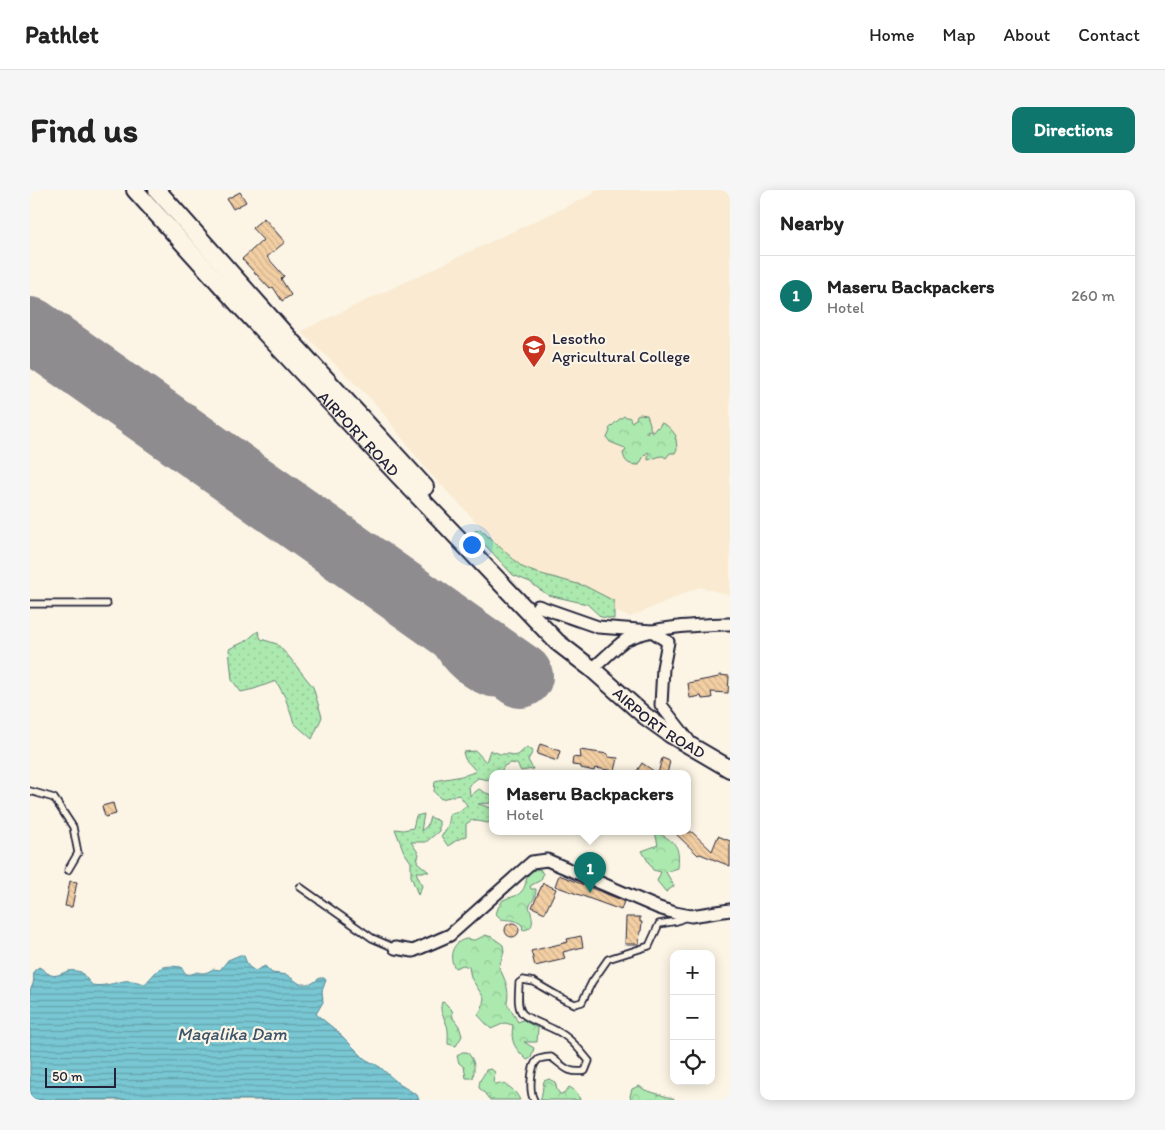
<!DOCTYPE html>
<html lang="en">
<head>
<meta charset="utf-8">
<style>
  :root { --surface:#fff; --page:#f6f6f6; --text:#222; --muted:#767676; --line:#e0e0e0; --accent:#0f766e }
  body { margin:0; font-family:Itim,sans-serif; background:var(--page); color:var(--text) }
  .controls { position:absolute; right:15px; bottom:15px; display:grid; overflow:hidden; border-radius:10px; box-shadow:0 2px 12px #0003 }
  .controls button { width:45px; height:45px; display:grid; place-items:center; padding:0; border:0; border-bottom:1px solid var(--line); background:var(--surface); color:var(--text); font:25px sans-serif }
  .scale { position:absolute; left:15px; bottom:12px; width:71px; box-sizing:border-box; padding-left:5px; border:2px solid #22223b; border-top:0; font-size:14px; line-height:18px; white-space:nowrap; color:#22223b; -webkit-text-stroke:4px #fcf5e5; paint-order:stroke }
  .you { position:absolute; left:441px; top:354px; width:18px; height:18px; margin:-12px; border:4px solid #fff; border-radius:50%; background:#1a73e8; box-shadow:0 0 0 8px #1a73e833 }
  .badge { display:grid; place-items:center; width:32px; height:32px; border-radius:50%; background:var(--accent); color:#fff; font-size:16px; font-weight:700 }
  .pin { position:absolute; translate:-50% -41px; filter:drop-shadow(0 1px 2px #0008) }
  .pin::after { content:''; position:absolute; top:26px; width:18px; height:15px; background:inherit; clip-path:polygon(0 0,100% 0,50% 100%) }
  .popup { position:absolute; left:459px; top:580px; width:202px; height:65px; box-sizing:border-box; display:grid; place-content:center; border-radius:10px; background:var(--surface); filter:drop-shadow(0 1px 4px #0005); font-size:16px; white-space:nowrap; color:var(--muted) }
  .popup b { font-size:19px; color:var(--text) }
  .popup::after { content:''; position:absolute; left:50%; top:100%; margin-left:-10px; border:10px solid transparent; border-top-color:var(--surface) }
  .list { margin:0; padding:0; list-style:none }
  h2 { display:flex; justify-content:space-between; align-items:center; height:65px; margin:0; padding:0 20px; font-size:21px }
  h2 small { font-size:16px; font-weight:400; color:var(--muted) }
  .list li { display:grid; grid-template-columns:32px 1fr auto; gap:15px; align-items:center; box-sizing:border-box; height:80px; padding:0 20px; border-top:1px solid var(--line) }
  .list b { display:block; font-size:19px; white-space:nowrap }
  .list p { margin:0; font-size:16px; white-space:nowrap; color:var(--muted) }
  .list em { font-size:16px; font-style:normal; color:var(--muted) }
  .icon { flex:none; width:28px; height:28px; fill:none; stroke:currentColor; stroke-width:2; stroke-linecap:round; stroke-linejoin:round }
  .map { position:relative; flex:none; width:700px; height:910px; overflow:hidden; border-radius:10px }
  header { display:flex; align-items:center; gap:30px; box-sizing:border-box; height:70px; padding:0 25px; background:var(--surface); border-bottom:1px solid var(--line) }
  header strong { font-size:24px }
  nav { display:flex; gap:28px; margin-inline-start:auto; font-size:18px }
  .intro { display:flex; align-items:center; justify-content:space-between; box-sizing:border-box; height:120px; padding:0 30px }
  h1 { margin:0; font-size:35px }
  .button { padding:12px 22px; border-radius:10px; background:var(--accent); color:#fff; font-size:18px; font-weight:700 }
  main { display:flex; gap:30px; padding:0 30px }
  aside { flex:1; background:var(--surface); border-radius:10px; box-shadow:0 2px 12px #0003 }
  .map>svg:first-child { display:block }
  .built { fill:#f9ead1 }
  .grass { fill:url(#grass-dots); stroke:#678675 }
  .forest { fill:url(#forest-crowns); stroke:#678675 }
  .water { fill:url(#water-rules); stroke:#568596 }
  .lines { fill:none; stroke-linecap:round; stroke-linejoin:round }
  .taxiway { stroke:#8f8c90; stroke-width:26 }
  .runway { stroke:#8f8c90; stroke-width:64 }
  .building { fill:url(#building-back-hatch); stroke:#22223b }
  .lane-casing { stroke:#22223b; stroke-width:9 }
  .street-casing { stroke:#22223b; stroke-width:15 }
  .secondary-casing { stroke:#22223b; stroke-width:20 }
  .lane { stroke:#fcf5e5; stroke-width:5.5 }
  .street { stroke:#fcf5e5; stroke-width:11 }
  .secondary { stroke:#fcf5e5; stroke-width:16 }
  .labels { text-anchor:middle; stroke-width:4.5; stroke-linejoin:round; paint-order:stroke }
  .poi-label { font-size:16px; fill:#22223b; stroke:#fcf5e5; text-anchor:start }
  .street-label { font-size:16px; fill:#22223b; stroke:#fcf5e5 }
  .water-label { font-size:18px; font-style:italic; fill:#3c5469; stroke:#fcf5e5 }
</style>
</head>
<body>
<header>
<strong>Pathlet</strong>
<nav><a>Home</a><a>Map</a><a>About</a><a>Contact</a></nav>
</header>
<div class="intro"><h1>Find us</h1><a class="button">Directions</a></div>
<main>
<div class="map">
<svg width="700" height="910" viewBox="0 0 700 910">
  <defs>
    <pattern id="grass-dots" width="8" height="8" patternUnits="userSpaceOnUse" patternTransform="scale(1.25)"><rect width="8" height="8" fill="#ace9af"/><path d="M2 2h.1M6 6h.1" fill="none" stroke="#94c897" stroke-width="1.8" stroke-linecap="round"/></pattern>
    <pattern id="forest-crowns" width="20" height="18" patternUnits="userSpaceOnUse" patternTransform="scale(1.25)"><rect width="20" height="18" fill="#ace9af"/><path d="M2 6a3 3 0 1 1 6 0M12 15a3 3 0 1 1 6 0" fill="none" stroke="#94c897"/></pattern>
    <pattern id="water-rules" width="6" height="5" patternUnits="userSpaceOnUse" patternTransform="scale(1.25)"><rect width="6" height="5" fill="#78c7d3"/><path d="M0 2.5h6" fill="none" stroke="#62a1ac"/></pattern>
    <pattern id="building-back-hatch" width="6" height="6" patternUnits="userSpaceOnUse" patternTransform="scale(1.25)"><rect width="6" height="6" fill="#f3cfa3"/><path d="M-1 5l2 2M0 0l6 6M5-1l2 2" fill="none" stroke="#d0b18d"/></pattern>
  </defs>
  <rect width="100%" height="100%" fill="#fcf5e5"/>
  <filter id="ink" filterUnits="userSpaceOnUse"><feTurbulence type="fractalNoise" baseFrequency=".02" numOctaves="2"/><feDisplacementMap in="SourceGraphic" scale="10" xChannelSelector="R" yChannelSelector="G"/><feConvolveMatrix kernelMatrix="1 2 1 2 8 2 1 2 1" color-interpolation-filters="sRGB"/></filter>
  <g filter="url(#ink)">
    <path class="built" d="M563,0H700V405L669,397L600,427L534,402L495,383L396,279L346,214L271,141L565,3Z"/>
    <g class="grass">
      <path d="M450,339L492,377L504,382L555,396L584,411V429L571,427L557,414L518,405L505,396L500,392L483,385L443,342Z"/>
      <path d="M228,441L231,449L247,454L260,468L283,497L292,527L282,549L264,533L255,507L246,491L224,499L211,502L202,490L199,459L216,451Z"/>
      <path d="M497,557L503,561L498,570L503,579L491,581L487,574L480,573L474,576L470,584H462V589L459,590L448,588L439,595L440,606L449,599L456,603L462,605V613L448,614L462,618V630L458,633L442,630L436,634V646L427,650L418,656L411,646C418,639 419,634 420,624L428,622L437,615L429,605L411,609L404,602L405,591C417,588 435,587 446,581L435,569L433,562L446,561L456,572L460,560L470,564H480L483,566L488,565Z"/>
      <path d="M394,624L391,641L397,636L400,627L409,631V641L396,652H381L389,664L387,672L399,682H386L392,696L388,705L381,686V672L374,662L365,639L373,640L383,638L386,626Z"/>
    </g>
    <g class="forest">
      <path d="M610,224L617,225L620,234V238L622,240L617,241V243L623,242L626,238L629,237L631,233C638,235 642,240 646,246L645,249H646L647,259L645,263H640L636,268L633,266H631L618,270V268L619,264L618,262L614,266L609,275C599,275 595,273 593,263L596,260L595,258L580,252L577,248L580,241L579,239L586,232L594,226L600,228L601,232L606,229L607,225Z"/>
      <path d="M625,642H627C646,653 650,655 648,678L636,682L644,696L636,702L627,691L631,682L623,680L612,661L628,655Z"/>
      <path d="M510,679L513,684L511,690L500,696L501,699H506C506,706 503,711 499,716C502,726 507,739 493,740L492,735C483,728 481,731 471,729L466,724L468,718L473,710C479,707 487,707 491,702C500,693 491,681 510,679Z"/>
      <path d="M455,745L462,747L473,755L474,762L469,777C475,790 480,799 477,813L488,832L495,829L496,832L508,838L507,852H494L504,858L501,868L497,870C485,858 480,853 483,835L475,833L461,839L448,825L452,818L454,808L441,788L439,777L433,775L425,778C418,767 422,752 436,749C438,749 442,750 444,750C447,750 451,747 455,745Z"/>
      <path d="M412,812L415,813L422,820L423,828L429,836L432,846L426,856L418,854C418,847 419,839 416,833C413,824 409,822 412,812Z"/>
      <path d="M432,862H437C445,871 445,876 443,888H436L434,877L429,873L427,866Z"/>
      <path d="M461,879L465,882L463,892L466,894L470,893C480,896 485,900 490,910H460C456,906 454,901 449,898C449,888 453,888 456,880Z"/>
      <path d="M519,889L525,892L527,900L530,904H534L539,897C545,900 548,903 550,910H510C513,904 512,898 514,891Z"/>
      <path d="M609,896L615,900L644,909L645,910H601L600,906L602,899Z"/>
    </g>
    <path class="water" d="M210,765L214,766L218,776L225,781L235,776L242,783L257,785L270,794H281L290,788H294L296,790L292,801L293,812L286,824L307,841L335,869L350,877L369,894L387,905L389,910H0V799C5,794 3,788 4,781L9,777C13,779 15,782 19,784C25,788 32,783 38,781C42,780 47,781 51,782L62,795C73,797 84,793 94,791C101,790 108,792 115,794C129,779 129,774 151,777C155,785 158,786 167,782C173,784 177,783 183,779L190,780L198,770Z"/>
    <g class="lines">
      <path class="taxiway" d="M381,408C388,415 396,422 402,430C408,440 412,451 418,460C427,475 455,501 474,493C480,490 484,485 486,479C490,470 484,457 474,455C469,454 464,455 459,453C449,451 439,446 430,443"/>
      <path class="runway" d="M0,139L491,486"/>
    </g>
    <g class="building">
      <path d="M210,2L216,12L203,19L197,9Z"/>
      <path d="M234,28L255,52L237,67L254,86L251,89L261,105L252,111L243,97L240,99L212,69L233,50L222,38Z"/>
      <path d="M689,485L699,486L698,503L681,502L682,508L672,509L671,506L660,508L658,493L689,487Z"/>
      <path d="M510,554L530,561L527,571L507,564Z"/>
      <path d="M550,560L578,564V567L588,568L585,581L565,578L564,581L551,578V576L542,575L543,567L551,568Z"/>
      <path d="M632,568L640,571L637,584H605L612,573L628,584Z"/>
      <path d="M83,613L86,624L75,627L72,616Z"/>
      <path d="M644,642H662L682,661L688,646L700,651V676L670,664L668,665Z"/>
      <path d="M529,685L594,711L591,720L525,696Z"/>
      <path d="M40,691L47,692L42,717L35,716Z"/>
      <path d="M513,693L526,699L515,723L502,717Z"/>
      <path d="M596,727H610V732H612L611,741H610L609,754H595Z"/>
      <circle cx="482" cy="740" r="7"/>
      <path d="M551,746L553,757L533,762L535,769L505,776L501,761L538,752L537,749Z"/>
    </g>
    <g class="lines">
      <defs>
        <g id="lane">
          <path d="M0,414H77"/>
          <path d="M0,601L24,608L43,637L48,663L38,680"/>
          <path d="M270,697L342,748L365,758"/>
          <path d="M504,910C499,902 500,874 509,869C513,868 518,867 521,867C534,876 537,884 555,881L559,871C549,859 540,847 525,840C516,835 499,830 493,824C486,817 489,802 489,793L493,790L504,792L533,809L545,814L552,812L562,792L578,769L619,756L629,734L647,731L656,727"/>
        </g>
        <g id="street">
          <path d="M508,416L568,437L622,441L638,452L633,478L631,515L659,551"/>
          <path d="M562,479C571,472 588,454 597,449C627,436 668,435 700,434"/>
          <path d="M365,758L383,761L420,745L502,672L517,670L629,718L645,723L661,726L700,720"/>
        </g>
        <g id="secondary">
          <path id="s1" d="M105,0L208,114L368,285L527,452L562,479L615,526L640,544L700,579"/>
          <path d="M127,0L263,153L395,297"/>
        </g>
      </defs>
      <use href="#lane" class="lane-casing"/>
      <use href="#street" class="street-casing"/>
      <use href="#secondary" class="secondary-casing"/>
      <use href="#lane" class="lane"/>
      <use href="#street" class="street"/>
      <use href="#secondary" class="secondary"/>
    </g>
  </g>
  <defs>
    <symbol id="university-pin" viewBox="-11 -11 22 30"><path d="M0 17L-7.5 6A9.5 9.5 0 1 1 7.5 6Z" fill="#c8321e" stroke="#fcf5e5"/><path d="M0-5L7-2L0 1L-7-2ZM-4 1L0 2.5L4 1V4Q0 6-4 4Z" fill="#fff"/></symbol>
  </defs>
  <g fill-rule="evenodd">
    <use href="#university-pin" x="490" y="143" width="28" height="38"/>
  </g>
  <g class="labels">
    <g class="poi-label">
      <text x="522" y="154">Lesotho<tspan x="522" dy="18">Agricultural College</tspan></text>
    </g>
    <g class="street-label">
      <text dy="6" stroke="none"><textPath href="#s1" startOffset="331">AIRPORT ROAD</textPath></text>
      <text dy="6" stroke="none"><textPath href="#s1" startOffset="749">AIRPORT ROAD</textPath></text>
    </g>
    <g class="water-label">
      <text x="202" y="850">Maqalika Dam</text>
    </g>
  </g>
</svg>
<div class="controls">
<button>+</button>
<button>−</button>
<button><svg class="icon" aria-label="locate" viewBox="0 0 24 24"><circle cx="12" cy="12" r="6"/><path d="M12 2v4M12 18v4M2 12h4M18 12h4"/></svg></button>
</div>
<div class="scale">50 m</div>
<div class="you"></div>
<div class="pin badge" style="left:560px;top:703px">1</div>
<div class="popup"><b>Maseru Backpackers</b>Hotel</div>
</div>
<aside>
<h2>Nearby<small></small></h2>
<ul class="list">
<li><span class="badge">1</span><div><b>Maseru Backpackers</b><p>Hotel</p></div><em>260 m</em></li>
</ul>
</aside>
</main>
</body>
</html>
